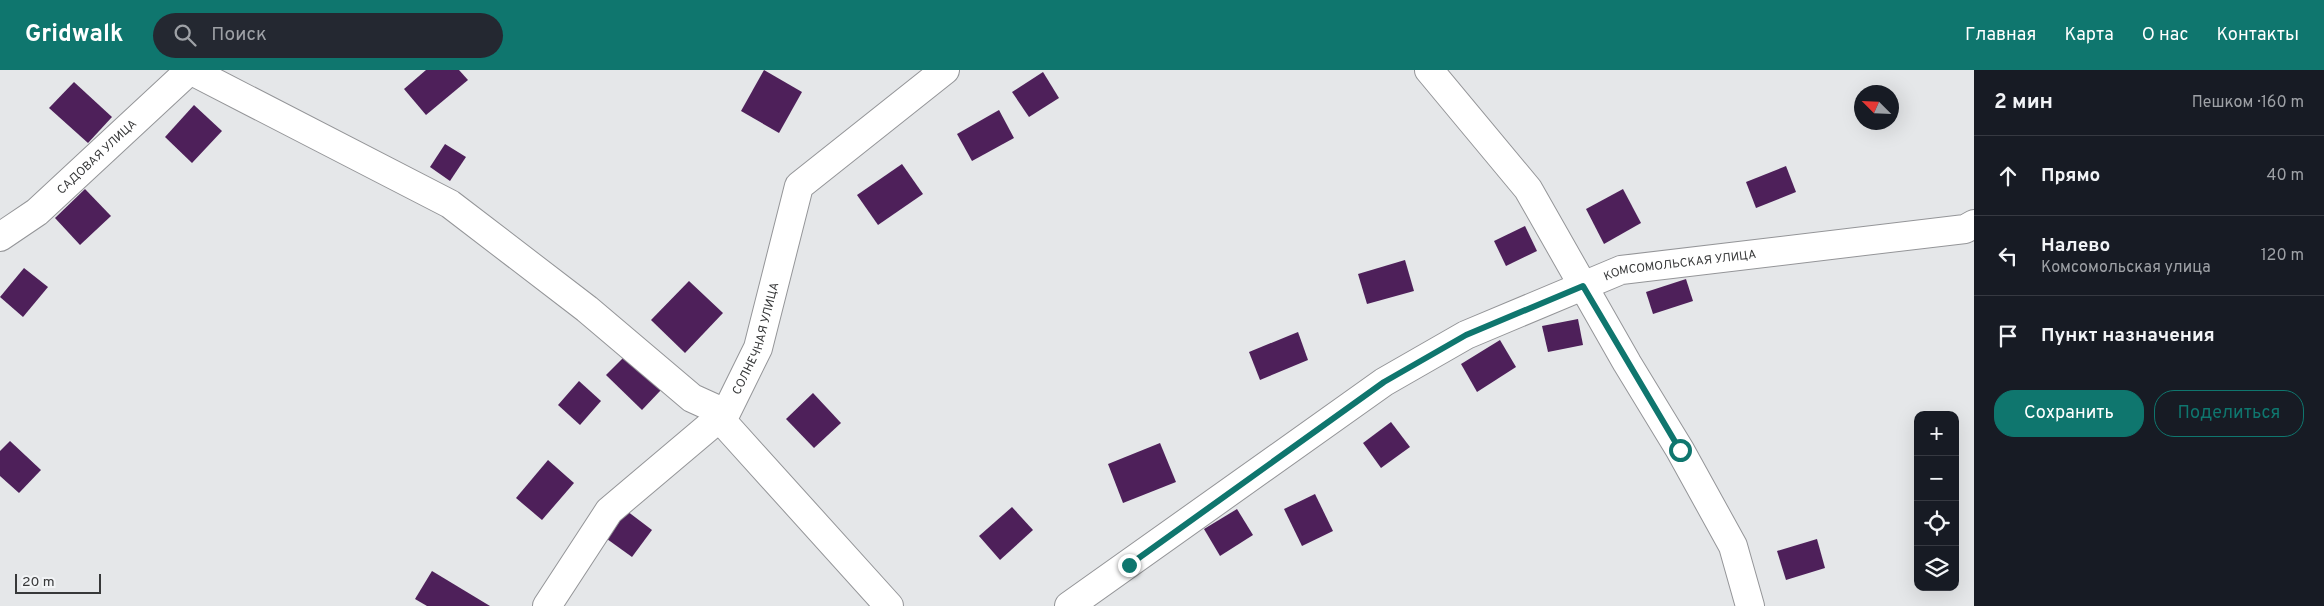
<!DOCTYPE html>
<html lang="ru">
<head>
<meta charset="utf-8">
<style>
  :root { --surface:#171b24; --page:#242831; --text:#f1f3f6; --muted:#9ea1a6; --line:#363941; --accent:#0f766e }
  body { margin:0; font-family:Overpass,sans-serif; background:var(--page); color:var(--text) }
  .controls { position:absolute; right:15px; bottom:15px; display:grid; overflow:hidden; border-radius:10px; box-shadow:0 5px 20px #0002 }
  .controls button { width:45px; height:45px; display:grid; place-items:center; padding:0; border:0; border-bottom:1px solid var(--line); background:var(--surface); color:var(--text); font:25px sans-serif }
  .compass { position:absolute; left:1854px; top:15px; width:45px; height:45px; border-radius:50%; background:var(--surface); box-shadow:0 5px 20px #0002; rotate:294deg }
  .scale { position:absolute; left:15px; bottom:12px; width:86px; box-sizing:border-box; padding-left:5px; border:2px solid #373839; border-top:0; font-size:14px; line-height:18px; white-space:nowrap; color:#373839; -webkit-text-stroke:4px #f2f4f6; paint-order:stroke }
  .stop { position:absolute; width:15px; height:15px; margin:-11px; border:4px solid #0f766e; border-radius:50%; background:#fff }
  .stop.end { background:#0f766e; border-color:#fff; box-shadow:0 1px 5px #0008 }
  .list { margin:0; padding:0; list-style:none }
  h2 { display:flex; justify-content:space-between; align-items:center; height:65px; margin:0; padding:0 20px; font-size:21px }
  h2 small { font-size:16px; font-weight:400; color:var(--muted) }
  .list li { display:grid; grid-template-columns:32px 1fr auto; gap:15px; align-items:center; box-sizing:border-box; height:80px; padding:0 20px; border-top:1px solid var(--line) }
  .list b { display:block; font-size:19px; white-space:nowrap }
  .list p { margin:0; font-size:16px; white-space:nowrap; color:var(--muted) }
  .list em { font-size:16px; font-style:normal; color:var(--muted) }
  .actions { display:flex; gap:10px; padding:15px 20px }
  .actions a { flex:1; padding:11px 0; border:1px solid var(--accent); border-radius:20px; text-align:center; font-size:18px; color:var(--accent) }
  .actions .main { background:var(--accent); color:#fff }
  .icon { flex:none; width:28px; height:28px; fill:none; stroke:currentColor; stroke-width:2; stroke-linecap:round; stroke-linejoin:round }
  .map { position:relative; flex:none; width:1974px; height:536px; overflow:hidden }
  header { display:flex; align-items:center; gap:30px; box-sizing:border-box; height:70px; padding:0 25px; background:var(--accent); color:#fff }
  header strong { font-size:24px }
  nav { display:flex; gap:28px; margin-inline-start:auto; font-size:18px }
  .search { width:350px; height:45px; background:var(--page); display:flex; align-items:center; gap:12px; box-sizing:border-box; padding:0 18px; border-radius:28px; color:var(--muted); font-size:19px }
  main { display:flex }
  aside { flex:1; background:var(--surface) }
  .map>svg:first-child { display:block }
  .building { fill:#4e205a }
  .lines { fill:none; stroke-linecap:round; stroke-linejoin:round }
  .street-casing { stroke:#949598; stroke-width:30 }
  .street { stroke:#fff; stroke-width:28 }
  .route { stroke:#0f766e; stroke-width:6 }
  .labels { text-anchor:middle; stroke-width:5; stroke-linejoin:round; paint-order:stroke }
  .street-label { font-size:12px; fill:#373839; stroke:#f2f4f6 }
</style>
</head>
<body>
<header>
<strong>Gridwalk</strong>
<div class="search"><svg class="icon" aria-label="search" viewBox="0 0 24 24"><circle cx="10" cy="10" r="6"/><path d="M15 15l6 6"/></svg>Поиск</div>
<nav><a>Главная</a><a>Карта</a><a>О нас</a><a>Контакты</a></nav>
</header>
<main>
<div class="map">
<svg width="1974" height="536" viewBox="0 0 1974 536">
  <rect width="100%" height="100%" fill="#e5e7e9"/>
  <g class="building">
    <path d="M426,0H459L468,10L426,45L404,19Z"/>
    <path d="M764,0L802,22L779,63L741,41Z"/>
    <path d="M1043,2L1059,28L1029,47L1012,22Z"/>
    <path d="M74,12L112,47L88,73L49,38Z"/>
    <path d="M194,35L222,61L192,93L165,67Z"/>
    <path d="M999,40L1014,68L972,91L957,64Z"/>
    <path d="M445,74L466,87L450,111L430,97Z"/>
    <path d="M902,94L923,124L878,155L857,125Z"/>
    <path d="M1786,96L1796,122L1756,138L1746,112Z"/>
    <path d="M85,119L111,146L80,175L55,148Z"/>
    <path d="M1623,119L1641,153L1604,174L1586,139Z"/>
    <path d="M1525,156L1537,181L1506,196L1494,171Z"/>
    <path d="M1405,190L1414,221L1367,234L1358,204Z"/>
    <path d="M24,198L48,217L23,247L0,227Z"/>
    <path d="M1686,209L1693,231L1653,244L1646,222Z"/>
    <path d="M689,211L723,243L685,283L651,250Z"/>
    <path d="M1578,249L1583,275L1548,282L1542,256Z"/>
    <path d="M1298,262L1308,290L1260,310L1249,282Z"/>
    <path d="M1500,270L1516,297L1477,322L1461,294Z"/>
    <path d="M626,285L661,320L642,340L606,305Z"/>
    <path d="M579,311L601,331L580,355L558,335Z"/>
    <path d="M813,323L841,353L814,378L786,349Z"/>
    <path d="M1391,352L1410,377L1381,398L1363,373Z"/>
    <path d="M10,371L41,400L19,423L0,406V381Z"/>
    <path d="M1160,373L1176,412L1123,433L1108,394Z"/>
    <path d="M548,390L574,413L542,450L516,428Z"/>
    <path d="M1315,424L1333,461L1302,476L1284,439Z"/>
    <path d="M1012,437L1033,460L1000,490L979,466Z"/>
    <path d="M1237,439L1253,465L1220,486L1204,459Z"/>
    <path d="M627,441L652,460L632,487L607,469Z"/>
    <path d="M1817,469L1825,498L1786,510L1777,481Z"/>
    <path d="M432,501L490,536H427L415,529Z"/>
  </g>
  <g class="lines">
    <defs>
      <g id="street">
        <path d="M190,0L450,134L587,239L692,328L725,343"/>
        <path d="M1429,0L1528,119L1627,293L1680,380L1733,476L1750,536"/>
        <path id="s1" d="M0,167L37,142L190,0"/>
        <path d="M547,536L609,441L725,343"/>
        <path id="s2" d="M889,536L722,351L758,278L799,116L945,0"/>
        <path id="s3" d="M1069,536L1384,312L1466,265L1621,200L1965,159L1974,154"/>
      </g>
    </defs>
    <use href="#street" class="street-casing"/>
    <use href="#street" class="street"/>
  </g>
  <g class="lines">
    <path class="route" d="M1129,495L1384,312L1466,265L1583,216L1680,380"/>
  </g>
  <g class="labels">
    <g class="street-label">
      <text dy="4" stroke="none"><textPath href="#s1" startOffset="126">САДОВАЯ УЛИЦА</textPath></text>
      <text dy="4" stroke="none"><textPath href="#s3" startOffset="708">КОМСОМОЛЬСКАЯ УЛИЦА</textPath></text>
      <text dy="4" stroke="none"><textPath href="#s2" startOffset="339">СОЛНЕЧНАЯ УЛИЦА</textPath></text>
    </g>
  </g>
</svg>
<div class="controls">
<button>+</button>
<button>−</button>
<button><svg class="icon" aria-label="locate" viewBox="0 0 24 24"><circle cx="12" cy="12" r="6"/><path d="M12 2v4M12 18v4M2 12h4M18 12h4"/></svg></button>
<button><svg class="icon" aria-label="layers" viewBox="0 0 24 24"><path d="M12 4l9 5-9 5-9-5zM3 14l9 5 9-5"/></svg></button>
</div>
<svg class="compass" viewBox="-18 -18 36 36"><path d="M0-13l5 13h-10z" fill="#e53935"/><path d="M0 13l5-13h-10z" fill="#9ea1a6"/></svg>
<div class="scale">20 m</div>
<div class="stop" style="left:1680px;top:380px"></div>
<div class="stop end" style="left:1129px;top:495px"></div>
</div>
<aside>
<h2>2 мин<small>Пешком · 160 m</small></h2>
<ul class="list">
<li><svg class="icon" aria-label="ahead" viewBox="0 0 24 24"><path d="M12 20V5M6 11l6-6 6 6"/></svg><div><b>Прямо</b></div><em>40 m</em></li>
<li><svg class="icon" aria-label="left" viewBox="0 0 24 24"><path d="M17 20v-9H6M10 6l-5 5 5 5"/></svg><div><b>Налево</b><p>Комсомольская улица</p></div><em>120 m</em></li>
<li><svg class="icon" aria-label="arrive" viewBox="0 0 24 24"><path d="M6 21V4h12l-3 4 3 4H6"/></svg><div><b>Пункт назначения</b></div></li>
</ul>
<div class="actions"><a class="main">Сохранить</a><a>Поделиться</a></div>
</aside>
</main>
</body>
</html>
